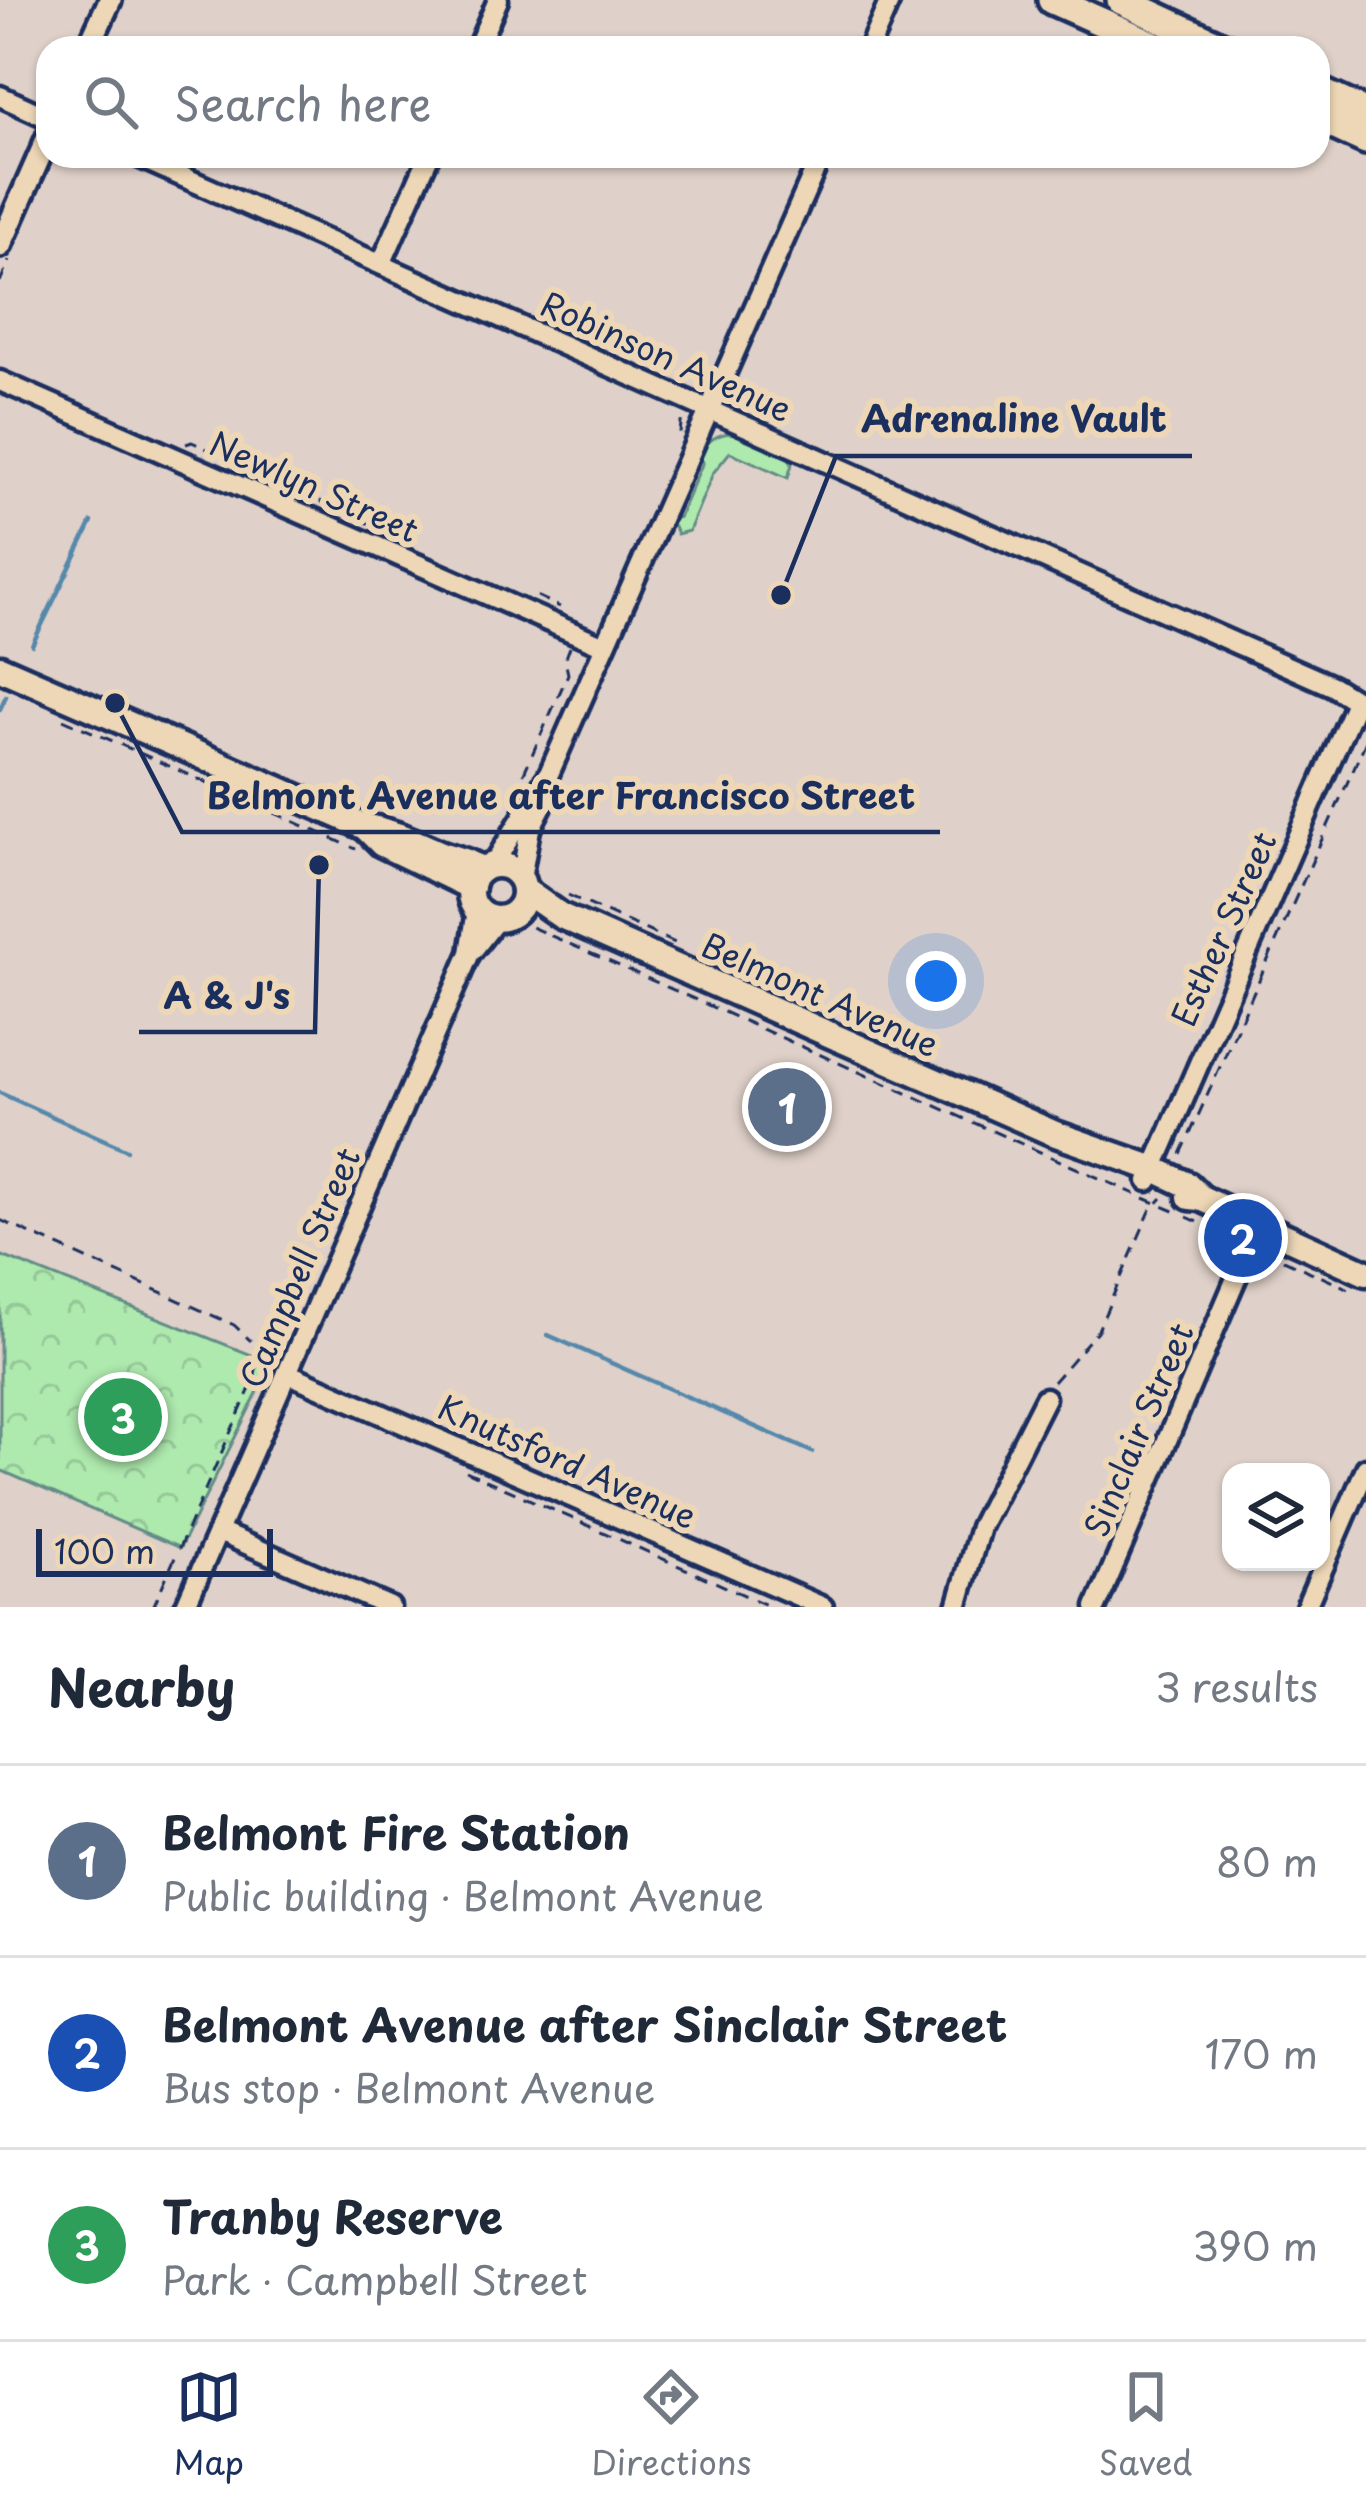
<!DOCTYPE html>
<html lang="en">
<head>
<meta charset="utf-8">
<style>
  :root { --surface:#fff; --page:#f6f6f7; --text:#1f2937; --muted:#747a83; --line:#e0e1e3; --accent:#1b2f5e }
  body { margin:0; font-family:"Playpen Sans",sans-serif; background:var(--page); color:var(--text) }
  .controls { position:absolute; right:36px; bottom:36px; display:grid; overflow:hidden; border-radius:24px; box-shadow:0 3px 9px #0004 }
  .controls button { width:108px; height:108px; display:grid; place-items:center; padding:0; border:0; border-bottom:3px solid var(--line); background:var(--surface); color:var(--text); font:60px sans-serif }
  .scale { position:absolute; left:36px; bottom:30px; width:237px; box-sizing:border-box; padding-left:12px; border:6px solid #1b2f5e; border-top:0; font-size:33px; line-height:42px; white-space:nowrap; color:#1b2f5e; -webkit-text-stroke:9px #edd7b6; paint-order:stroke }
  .you { position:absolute; left:936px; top:981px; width:42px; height:42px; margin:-30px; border:9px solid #fff; border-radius:50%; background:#1a73e8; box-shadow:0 0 0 18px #1a73e833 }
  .badge { display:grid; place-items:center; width:78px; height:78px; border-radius:50%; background:var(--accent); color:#fff; font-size:39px; font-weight:700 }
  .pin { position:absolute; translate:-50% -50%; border:6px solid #fff; box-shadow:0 3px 12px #0006 }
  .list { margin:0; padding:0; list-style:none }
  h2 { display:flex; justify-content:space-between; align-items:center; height:156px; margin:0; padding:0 48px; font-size:51px }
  h2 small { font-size:39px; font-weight:400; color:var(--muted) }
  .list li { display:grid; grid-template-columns:78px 1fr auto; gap:36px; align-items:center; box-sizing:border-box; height:192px; padding:0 48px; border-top:3px solid var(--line) }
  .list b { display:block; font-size:45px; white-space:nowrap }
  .list p { margin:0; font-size:39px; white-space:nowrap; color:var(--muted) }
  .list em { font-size:39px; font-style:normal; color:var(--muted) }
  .icon { flex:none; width:66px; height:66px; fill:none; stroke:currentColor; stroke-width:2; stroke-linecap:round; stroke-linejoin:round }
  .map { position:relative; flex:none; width:1366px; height:1607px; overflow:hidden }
  .search { position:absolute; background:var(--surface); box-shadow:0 3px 9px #0004; left:36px; right:36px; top:36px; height:132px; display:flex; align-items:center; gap:30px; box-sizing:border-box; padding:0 42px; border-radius:36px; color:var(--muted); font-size:45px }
  .sheet { height:732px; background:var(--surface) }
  nav { display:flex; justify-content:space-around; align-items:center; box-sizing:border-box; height:168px; border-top:3px solid var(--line); background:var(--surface); font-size:33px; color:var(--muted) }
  nav a { display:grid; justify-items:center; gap:6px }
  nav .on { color:var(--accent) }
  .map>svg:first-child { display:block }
  .grass { fill:#aee9ae; stroke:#648c86; stroke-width:3 }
  .forest { fill:url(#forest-crowns); stroke:#648c86; stroke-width:3 }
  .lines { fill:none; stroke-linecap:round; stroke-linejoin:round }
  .stream { stroke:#5688ab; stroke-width:4.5 }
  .minor-casing { stroke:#1b2f5e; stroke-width:27 }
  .tertiary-casing { stroke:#1b2f5e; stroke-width:30 }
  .secondary-casing { stroke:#1b2f5e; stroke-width:33 }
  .primary-casing { stroke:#1b2f5e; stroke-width:36 }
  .path { stroke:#1b2f5e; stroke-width:3; stroke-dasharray:12 9; stroke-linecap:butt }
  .minor { stroke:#edd7b6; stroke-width:18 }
  .tertiary { stroke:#edd7b6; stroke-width:21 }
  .secondary { stroke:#edd7b6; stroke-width:24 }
  .primary { stroke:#edd7b6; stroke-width:27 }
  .labels { text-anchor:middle; stroke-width:12; stroke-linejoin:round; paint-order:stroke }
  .street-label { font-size:33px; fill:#1b2f5e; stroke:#edd7b6 }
  .leader { fill:none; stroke:#1b2f5e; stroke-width:4.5 }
  .callout-dot { fill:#1b2f5e; stroke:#edd7b6; stroke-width:4.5 }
  .callout-label { font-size:36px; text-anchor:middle; font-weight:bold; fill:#1b2f5e; stroke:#edd7b6; stroke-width:12; stroke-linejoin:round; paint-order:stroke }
</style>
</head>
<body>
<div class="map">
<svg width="1366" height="1607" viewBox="0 0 1366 1607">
  <defs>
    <pattern id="forest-crowns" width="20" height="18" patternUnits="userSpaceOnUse" patternTransform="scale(3)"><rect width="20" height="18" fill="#aee9ae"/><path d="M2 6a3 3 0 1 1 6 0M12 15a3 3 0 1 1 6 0" fill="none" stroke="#95c898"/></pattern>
  </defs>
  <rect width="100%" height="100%" fill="#dfd1c9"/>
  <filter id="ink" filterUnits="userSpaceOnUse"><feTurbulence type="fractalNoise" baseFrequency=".00833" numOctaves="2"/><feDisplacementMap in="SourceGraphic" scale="24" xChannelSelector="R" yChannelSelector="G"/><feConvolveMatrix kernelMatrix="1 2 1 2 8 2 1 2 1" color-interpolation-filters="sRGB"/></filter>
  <g filter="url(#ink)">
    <path class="grass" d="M735,433L788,456L792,464L788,478L730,452L713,473L689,531L677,534L671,520L679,517L703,462L699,457C707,440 717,433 735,433Z"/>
    <path class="forest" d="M0,1255L272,1363L180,1548L0,1470Z"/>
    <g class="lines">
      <g class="stream">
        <path d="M32,645L92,522"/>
        <path d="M0,709L6,696"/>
        <path d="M0,1093L127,1150"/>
        <path d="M548,1335L812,1452"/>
      </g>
      <defs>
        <g id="minor">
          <path d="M477,48L498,0"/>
          <path d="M869,48L890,0"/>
          <path d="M0,96L48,118"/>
          <path d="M136,156L1332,686L1366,707"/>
          <path d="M382,262L429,156"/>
          <path d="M0,381L604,646"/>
          <path d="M493,865L545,780"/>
          <path d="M521,879L530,829L543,804L548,776L821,156"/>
          <path d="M473,950L498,918"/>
          <path d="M1148,1181L1356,702"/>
          <path d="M287,1373L823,1607"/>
          <path d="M219,1532L390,1607"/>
          <path d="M185,1607L470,953L477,910"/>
          <path d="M957,1607L980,1527L1045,1398"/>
          <path d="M1096,1607L1237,1276"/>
          <path d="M1306,1607L1366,1468"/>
        </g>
        <g id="tertiary">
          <path d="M88,48L110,0"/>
          <path d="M0,246L48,137"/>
        </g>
        <g id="secondary">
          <path d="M0,668L363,826C391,831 410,840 437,852C453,859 467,859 481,870"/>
          <path d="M367,829L382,844L471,887"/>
          <circle cx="497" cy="892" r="27"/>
          <path d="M524,890L561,916L1053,1133L1152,1168L1188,1185L1201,1198"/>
          <path d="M1190,1197L1201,1198L1366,1273"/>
        </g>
        <g id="primary">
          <path d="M1052,0L1160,48"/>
          <path d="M1121,0L1225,48"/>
          <path d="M1318,91L1366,113"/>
          <path d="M1318,118L1366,140"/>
        </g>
      </defs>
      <use href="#minor" class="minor-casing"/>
      <use href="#tertiary" class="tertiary-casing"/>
      <use href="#secondary" class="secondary-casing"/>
      <use href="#primary" class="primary-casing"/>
      <g class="path">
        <path d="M0,282L9,261"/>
        <path d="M680,433L682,414"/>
        <path d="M186,444L192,442L379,528"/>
        <path d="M537,596L560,607"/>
        <path d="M63,719L356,849"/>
        <path d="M515,793L568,674L565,660L570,647"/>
        <path d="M568,895L675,943"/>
        <path d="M512,925L520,922L529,926L1135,1194"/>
        <path d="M1181,1154L1366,741"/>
        <path d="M1144,1198L1179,1213"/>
        <path d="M1187,1217L1349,1289"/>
        <path d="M0,1220L234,1325L251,1341"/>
        <path d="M254,1380L258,1358L254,1343L278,1346"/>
        <path d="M1053,1382L1098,1330L1150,1211L1162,1198"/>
        <path d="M466,1471L771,1607"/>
        <path d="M153,1607L252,1384L263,1389"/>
      </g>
      <use href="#minor" class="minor"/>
      <use href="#tertiary" class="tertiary"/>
      <use href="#secondary" class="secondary"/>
      <use href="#primary" class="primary"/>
    </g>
  </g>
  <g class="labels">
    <g class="street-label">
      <text transform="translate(666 357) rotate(24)" y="12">Robinson Avenue</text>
      <text transform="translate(314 487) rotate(24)" y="12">Newlyn Street</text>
      <text transform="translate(1224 929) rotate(-66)" y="12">Esther Street</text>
      <text transform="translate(820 995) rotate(24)" y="12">Belmont Avenue</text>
      <text transform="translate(300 1268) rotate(-67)" y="12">Campbell Street</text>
      <text transform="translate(1139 1430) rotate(-67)" y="12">Sinclair Street</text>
      <text transform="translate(567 1462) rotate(24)" y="12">Knutsford Avenue</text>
    </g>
  </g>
  <path class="leader" d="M781 595L836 456H1192M115 703L182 832H940M319 865L315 1032H139"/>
  <g class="callout-dot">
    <circle cx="781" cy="595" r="12"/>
    <circle cx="115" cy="703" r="12"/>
    <circle cx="319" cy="865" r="12"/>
  </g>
  <g class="callout-label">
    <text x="1014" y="432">Adrenaline Vault</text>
    <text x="561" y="809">Belmont Avenue after Francisco Street</text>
    <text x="227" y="1009">A &amp; J's</text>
  </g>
</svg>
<div class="controls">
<button><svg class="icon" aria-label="layers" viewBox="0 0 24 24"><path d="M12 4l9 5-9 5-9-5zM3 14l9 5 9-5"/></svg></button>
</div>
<div class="scale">100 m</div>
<div class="you"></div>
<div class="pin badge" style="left:787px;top:1107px;background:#5c6f8a">1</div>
<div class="pin badge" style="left:1243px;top:1238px;background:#1a4fb4">2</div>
<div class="pin badge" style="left:123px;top:1417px;background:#2e9e5b">3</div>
<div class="search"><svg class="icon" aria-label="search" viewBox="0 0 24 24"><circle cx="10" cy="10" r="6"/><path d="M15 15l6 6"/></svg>Search here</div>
</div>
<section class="sheet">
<h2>Nearby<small>3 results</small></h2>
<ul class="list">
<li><span class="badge" style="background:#5c6f8a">1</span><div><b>Belmont Fire Station</b><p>Public building · Belmont Avenue</p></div><em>80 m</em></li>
<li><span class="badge" style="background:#1a4fb4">2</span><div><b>Belmont Avenue after Sinclair Street</b><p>Bus stop · Belmont Avenue</p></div><em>170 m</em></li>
<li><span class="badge" style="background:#2e9e5b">3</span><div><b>Tranby Reserve</b><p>Park · Campbell Street</p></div><em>390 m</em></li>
</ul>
</section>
<nav>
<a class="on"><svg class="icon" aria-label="map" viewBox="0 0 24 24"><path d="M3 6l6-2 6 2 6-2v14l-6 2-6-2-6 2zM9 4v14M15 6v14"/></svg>Map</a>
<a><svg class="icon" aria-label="directions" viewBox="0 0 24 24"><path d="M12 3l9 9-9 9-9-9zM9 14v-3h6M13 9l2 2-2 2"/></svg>Directions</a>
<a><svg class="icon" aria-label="saved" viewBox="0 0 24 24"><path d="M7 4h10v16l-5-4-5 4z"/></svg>Saved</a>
</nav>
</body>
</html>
